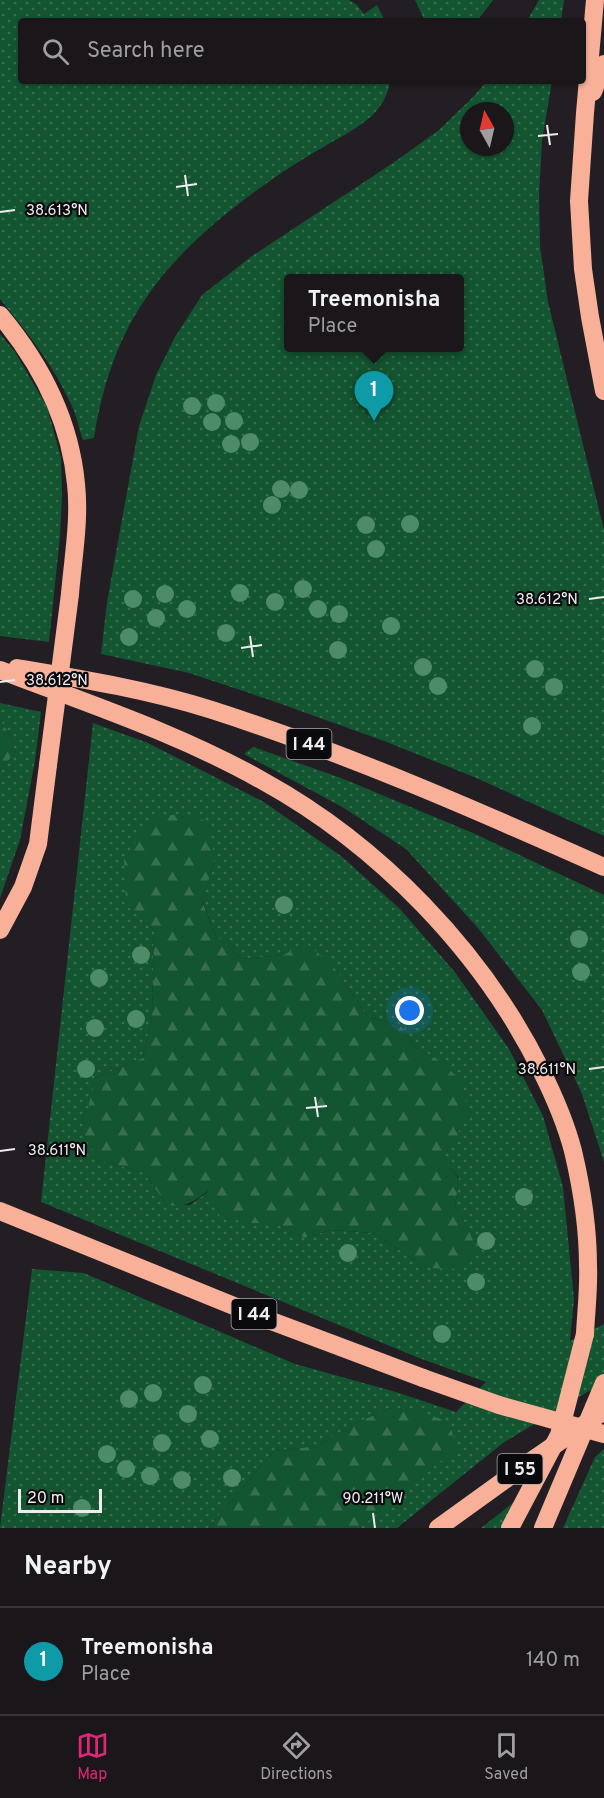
<!DOCTYPE html>
<html lang="en">
<head>
<meta charset="utf-8">
<style>
  :root { --surface:#1a161a; --page:#272327; --text:#f1f3f6; --muted:#9f9fa2; --line:#383539; --accent:#db2777 }
  body { margin:0; font-family:Overpass,sans-serif; background:var(--page); color:var(--text) }
  .compass { position:absolute; left:460px; top:102px; width:54px; height:54px; border-radius:50%; background:var(--surface); box-shadow:0 2px 4px #0004; rotate:352deg }
  .scale { position:absolute; left:18px; bottom:15px; width:84px; box-sizing:border-box; padding-left:6px; border:3px solid #eeecef; border-top:0; font-size:16px; line-height:21px; white-space:nowrap; color:#eeecef; -webkit-text-stroke:4px #0a090b; paint-order:stroke }
  .you { position:absolute; left:410px; top:1011px; width:21px; height:21px; margin:-15px; border:4px solid #fff; border-radius:50%; background:#1a73e8; box-shadow:0 0 0 9px #1a73e833 }
  .badge { display:grid; place-items:center; width:39px; height:39px; border-radius:50%; background:var(--accent); color:#fff; font-size:20px; font-weight:700 }
  .pin { position:absolute; translate:-50% -50px; filter:drop-shadow(0 2px 3px #0008) }
  .pin::after { content:''; position:absolute; top:32px; width:21px; height:18px; background:inherit; clip-path:polygon(0 0,100% 0,50% 100%) }
  .popup { position:absolute; left:284px; top:274px; width:180px; height:78px; box-sizing:border-box; display:grid; place-content:center; border-radius:6px; background:var(--surface); filter:drop-shadow(0 2px 4px #0005); font-size:20px; white-space:nowrap; color:var(--muted) }
  .popup b { font-size:22px; color:var(--text) }
  .popup::after { content:''; position:absolute; left:50%; top:100%; margin-left:-12px; border:12px solid transparent; border-top-color:var(--surface) }
  .list { margin:0; padding:0; list-style:none }
  h2 { display:flex; justify-content:space-between; align-items:center; height:78px; margin:0; padding:0 24px; font-size:26px }
  h2 small { font-size:20px; font-weight:400; color:var(--muted) }
  .list li { display:grid; grid-template-columns:39px 1fr auto; gap:18px; align-items:center; box-sizing:border-box; height:108px; padding:0 24px; border-top:2px solid var(--line) }
  .list b { display:block; font-size:22px; white-space:nowrap }
  .list p { margin:0; font-size:20px; white-space:nowrap; color:var(--muted) }
  .list em { font-size:20px; font-style:normal; color:var(--muted) }
  .icon { flex:none; width:33px; height:33px; fill:none; stroke:currentColor; stroke-width:2; stroke-linecap:round; stroke-linejoin:round }
  .map { position:relative; flex:none; width:604px; height:1528px; overflow:hidden }
  .search { position:absolute; background:var(--surface); box-shadow:0 2px 4px #0004; left:18px; right:18px; top:18px; height:66px; display:flex; align-items:center; gap:15px; box-sizing:border-box; padding:0 21px; border-radius:6px; color:var(--muted); font-size:22px }
  .sheet { height:186px; background:var(--surface) }
  nav { display:flex; justify-content:space-around; align-items:center; box-sizing:border-box; height:84px; border-top:2px solid var(--line); background:var(--surface); font-size:16px; color:var(--muted) }
  nav a { display:grid; justify-items:center; gap:3px }
  nav .on { color:var(--accent) }
  .map>svg:first-child { display:block }
  .grass { fill:url(#grass-dots); fill-rule:evenodd }
  .forest { fill:url(#forest-firs) }
  .lines { fill:none; stroke-linecap:round; stroke-linejoin:round }
  .highway { stroke:#f8b098; stroke-width:18 }
  .highway-bridge { stroke:#f8b098; stroke-width:18 }
  .tree { fill:#4e8b67 }
  .ticks { fill:none; stroke:#eeecef; stroke-width:2 }
  .labels { text-anchor:middle; stroke-width:4.5; stroke-linejoin:round; paint-order:stroke }
  .shield { fill:#0a090b; stroke:#aaa8ab; stroke-width:1.5 }
  .shield-label { font-size:18px; font-weight:bold; fill:#eeecef }
  .ticks-label { font-size:15px; text-anchor:middle; fill:#eeecef; stroke:#0a090b; stroke-width:4.5; stroke-linejoin:round; paint-order:stroke }
</style>
</head>
<body>
<div class="map">
<svg width="604" height="1528" viewBox="0 0 604 1528">
  <defs>
    <pattern id="grass-dots" width="8" height="8" patternUnits="userSpaceOnUse" patternTransform="scale(1.5)"><rect width="8" height="8" fill="#135531"/><path d="M2 2h.1M6 6h.1" fill="none" stroke="#366e4f" stroke-width="1.8" stroke-linecap="round"/></pattern>
    <pattern id="forest-firs" width="22" height="20" patternUnits="userSpaceOnUse" patternTransform="scale(1.5)"><rect width="22" height="20" fill="#135531"/><path d="M5 1l3.5 6h-7zM16 11l3.5 6h-7z" fill="#366e4f"/></pattern>
  </defs>
  <rect width="100%" height="100%" fill="#221e23"/>
  <g class="grass">
    <path d="M0,0H349L357,5L364,14L377,5L385,21H21V81H390C389,89 385,100 380,106C369,123 342,136 325,146C306,157 286,169 267,183C224,213 175,254 146,298C117,340 102,388 94,438L83,440C79,429 77,416 71,404C53,365 27,332 0,299Z"/>
    <path d="M415,0H493L477,21H425Z"/>
    <path d="M539,0H564L561,21H527Z"/>
    <path d="M487,81H552L542,141L539,195L540,246L548,302L604,530V836L474,777L384,741L270,700L189,673L101,654L107,602L139,426L156,375L175,337L202,295L252,256L396,161L439,130L474,96ZM469,111H505V147H469ZM288,278H460V348H288Z"/>
    <path d="M0,334L15,352L47,407L61,458L62,495L60,536L49,642L0,636Z"/>
    <path d="M0,703L41,712L35,761L20,840L0,898V771L15,752L11,736L0,720Z"/>
    <path d="M93,723L148,743L264,802L341,856L400,909L454,971L509,1049L543,1116L563,1187L574,1299L570,1341L604,1324V1382L503,1443L397,1528H360L378,1512L391,1408L356,1423L317,1446L274,1451L208,1528H0L32,1269L84,1273L295,1364L396,1392L456,1412L486,1382L419,1358L41,1202ZM214,862L202,900L216,936L242,959L284,955L334,967L367,1016L401,1026L415,1047L437,1059L456,1138L439,1153L459,1178L455,1206L466,1224L427,1268L373,1233L331,1230L304,1238L275,1223H250L209,1191L190,1205H167L144,1173L100,1160L95,1078L143,1058L152,1016L154,930L126,904Z"/>
    <path d="M253,747L341,778L473,833L604,895V1162L582,1094L542,1010L478,928L406,849L344,808L244,754Z"/>
    <path d="M604,1449V1528H563L595,1457Z"/>
    <path d="M518,1499L502,1528H481Z"/>
  </g>
  <g class="forest">
    <path d="M0,720L11,736L15,752L0,771Z"/>
    <path d="M182,814L210,822L214,862L202,901L216,936L242,959L284,955L305,942L334,967L367,1016L401,1026L415,1047L437,1059L461,1080L468,1112L456,1138L440,1153L459,1179L455,1206L466,1224L477,1250L456,1269L427,1268L373,1233L331,1230L304,1238L275,1223H250L220,1217L208,1191C192,1202 187,1208 167,1205L144,1173L100,1160L82,1134L95,1078L143,1058L152,1016L154,930L126,905L124,859L151,817Z"/>
    <path d="M391,1408L419,1411L449,1422L457,1448L360,1528H208L274,1451L317,1446L356,1423Z"/>
  </g>
  <g class="lines">
    <g class="highway">
      <path d="M595,0L585,113L579,201L583,269L590,317L604,391"/>
      <path d="M593,92L604,64"/>
      <path d="M0,315C41,364 70,420 76,484C80,520 73,558 70,594"/>
      <path d="M17,668C82,679 149,690 212,710C346,753 476,810 604,867"/>
      <path d="M0,670C89,704 180,734 263,781C379,845 482,951 541,1070C554,1096 566,1124 573,1151C582,1189 588,1228 588,1266C589,1289 586,1312 585,1334"/>
      <path d="M0,930L23,887L38,844L48,765"/>
      <path d="M0,1211L266,1319L423,1378"/>
      <path d="M438,1528L524,1466L604,1411"/>
    </g>
    <g class="highway-bridge">
      <path d="M48,765L70,594"/>
      <path d="M423,1378L499,1405L604,1434"/>
      <path d="M510,1528L559,1435L585,1334"/>
      <path d="M543,1528L604,1383"/>
    </g>
  </g>
  <g class="tree">
    <circle cx="216" cy="403" r="9"/>
    <circle cx="192" cy="406" r="9"/>
    <circle cx="234" cy="421" r="9"/>
    <circle cx="212" cy="422" r="9"/>
    <circle cx="250" cy="442" r="9"/>
    <circle cx="231" cy="444" r="9"/>
    <circle cx="281" cy="489" r="9"/>
    <circle cx="299" cy="490" r="9"/>
    <circle cx="272" cy="505" r="9"/>
    <circle cx="410" cy="524" r="9"/>
    <circle cx="366" cy="525" r="9"/>
    <circle cx="376" cy="549" r="9"/>
    <circle cx="303" cy="589" r="9"/>
    <circle cx="240" cy="593" r="9"/>
    <circle cx="165" cy="594" r="9"/>
    <circle cx="133" cy="599" r="9"/>
    <circle cx="275" cy="602" r="9"/>
    <circle cx="187" cy="609" r="9"/>
    <circle cx="318" cy="609" r="9"/>
    <circle cx="339" cy="614" r="9"/>
    <circle cx="156" cy="618" r="9"/>
    <circle cx="391" cy="626" r="9"/>
    <circle cx="226" cy="633" r="9"/>
    <circle cx="129" cy="637" r="9"/>
    <circle cx="338" cy="650" r="9"/>
    <circle cx="423" cy="667" r="9"/>
    <circle cx="535" cy="669" r="9"/>
    <circle cx="438" cy="686" r="9"/>
    <circle cx="554" cy="687" r="9"/>
    <circle cx="532" cy="726" r="9"/>
    <circle cx="284" cy="905" r="9"/>
    <circle cx="579" cy="939" r="9"/>
    <circle cx="141" cy="955" r="9"/>
    <circle cx="581" cy="972" r="9"/>
    <circle cx="99" cy="978" r="9"/>
    <circle cx="136" cy="1019" r="9"/>
    <circle cx="95" cy="1028" r="9"/>
    <circle cx="86" cy="1069" r="9"/>
    <circle cx="524" cy="1197" r="9"/>
    <circle cx="486" cy="1241" r="9"/>
    <circle cx="348" cy="1253" r="9"/>
    <circle cx="476" cy="1282" r="9"/>
    <circle cx="442" cy="1334" r="9"/>
    <circle cx="203" cy="1385" r="9"/>
    <circle cx="153" cy="1393" r="9"/>
    <circle cx="129" cy="1399" r="9"/>
    <circle cx="188" cy="1414" r="9"/>
    <circle cx="210" cy="1439" r="9"/>
    <circle cx="162" cy="1443" r="9"/>
    <circle cx="107" cy="1454" r="9"/>
    <circle cx="126" cy="1469" r="9"/>
    <circle cx="150" cy="1476" r="9"/>
    <circle cx="232" cy="1478" r="9"/>
    <circle cx="182" cy="1480" r="9"/>
    <circle cx="82" cy="1508" r="9"/>
  </g>
  <path class="ticks" d="M547,125L550,145M538,136L558,134M185,175L188,196M176,187L197,184M0,212L15,210M589,599L604,597M250,636L253,657M241,648L262,645M0,682L15,680M589,1069L604,1067M315,1097L318,1117M306,1108L327,1106M0,1151L15,1149M373,1513L375,1528"/>
  <g class="labels">
    <g class="shield">
      <rect x="286.5" y="729" width="45" height="30" rx="4.5"/>
      <rect x="231.5" y="1299" width="45" height="30" rx="4.5"/>
      <rect x="497.5" y="1454" width="45" height="30" rx="4.5"/>
    </g>
    <g class="shield-label">
      <text x="309" y="750">I 44</text>
      <text x="254" y="1320">I 44</text>
      <text x="520" y="1475">I 55</text>
    </g>
  </g>
  <g class="ticks-label">
    <text x="57" y="215">38.613°N</text>
    <text x="547" y="604">38.612°N</text>
    <text x="57" y="685">38.612°N</text>
    <text x="547" y="1074">38.611°N</text>
    <text x="57" y="1155">38.611°N</text>
    <text x="373" y="1503">90.211°W</text>
  </g>
</svg>
<svg class="compass" viewBox="-18 -18 36 36"><path d="M0-13l5 13h-10z" fill="#e53935"/><path d="M0 13l5-13h-10z" fill="#9f9fa2"/></svg>
<div class="scale">20 m</div>
<div class="you"></div>
<div class="pin badge" style="left:374px;top:421px;background:#0f9aa8">1</div>
<div class="popup"><b>Treemonisha</b>Place</div>
<div class="search"><svg class="icon" aria-label="search" viewBox="0 0 24 24"><circle cx="10" cy="10" r="6"/><path d="M15 15l6 6"/></svg>Search here</div>
</div>
<section class="sheet">
<h2>Nearby<small></small></h2>
<ul class="list">
<li><span class="badge" style="background:#0f9aa8">1</span><div><b>Treemonisha</b><p>Place</p></div><em>140 m</em></li>
</ul>
</section>
<nav>
<a class="on"><svg class="icon" aria-label="map" viewBox="0 0 24 24"><path d="M3 6l6-2 6 2 6-2v14l-6 2-6-2-6 2zM9 4v14M15 6v14"/></svg>Map</a>
<a><svg class="icon" aria-label="directions" viewBox="0 0 24 24"><path d="M12 3l9 9-9 9-9-9zM9 14v-3h6M13 9l2 2-2 2"/></svg>Directions</a>
<a><svg class="icon" aria-label="saved" viewBox="0 0 24 24"><path d="M7 4h10v16l-5-4-5 4z"/></svg>Saved</a>
</nav>
</body>
</html>
